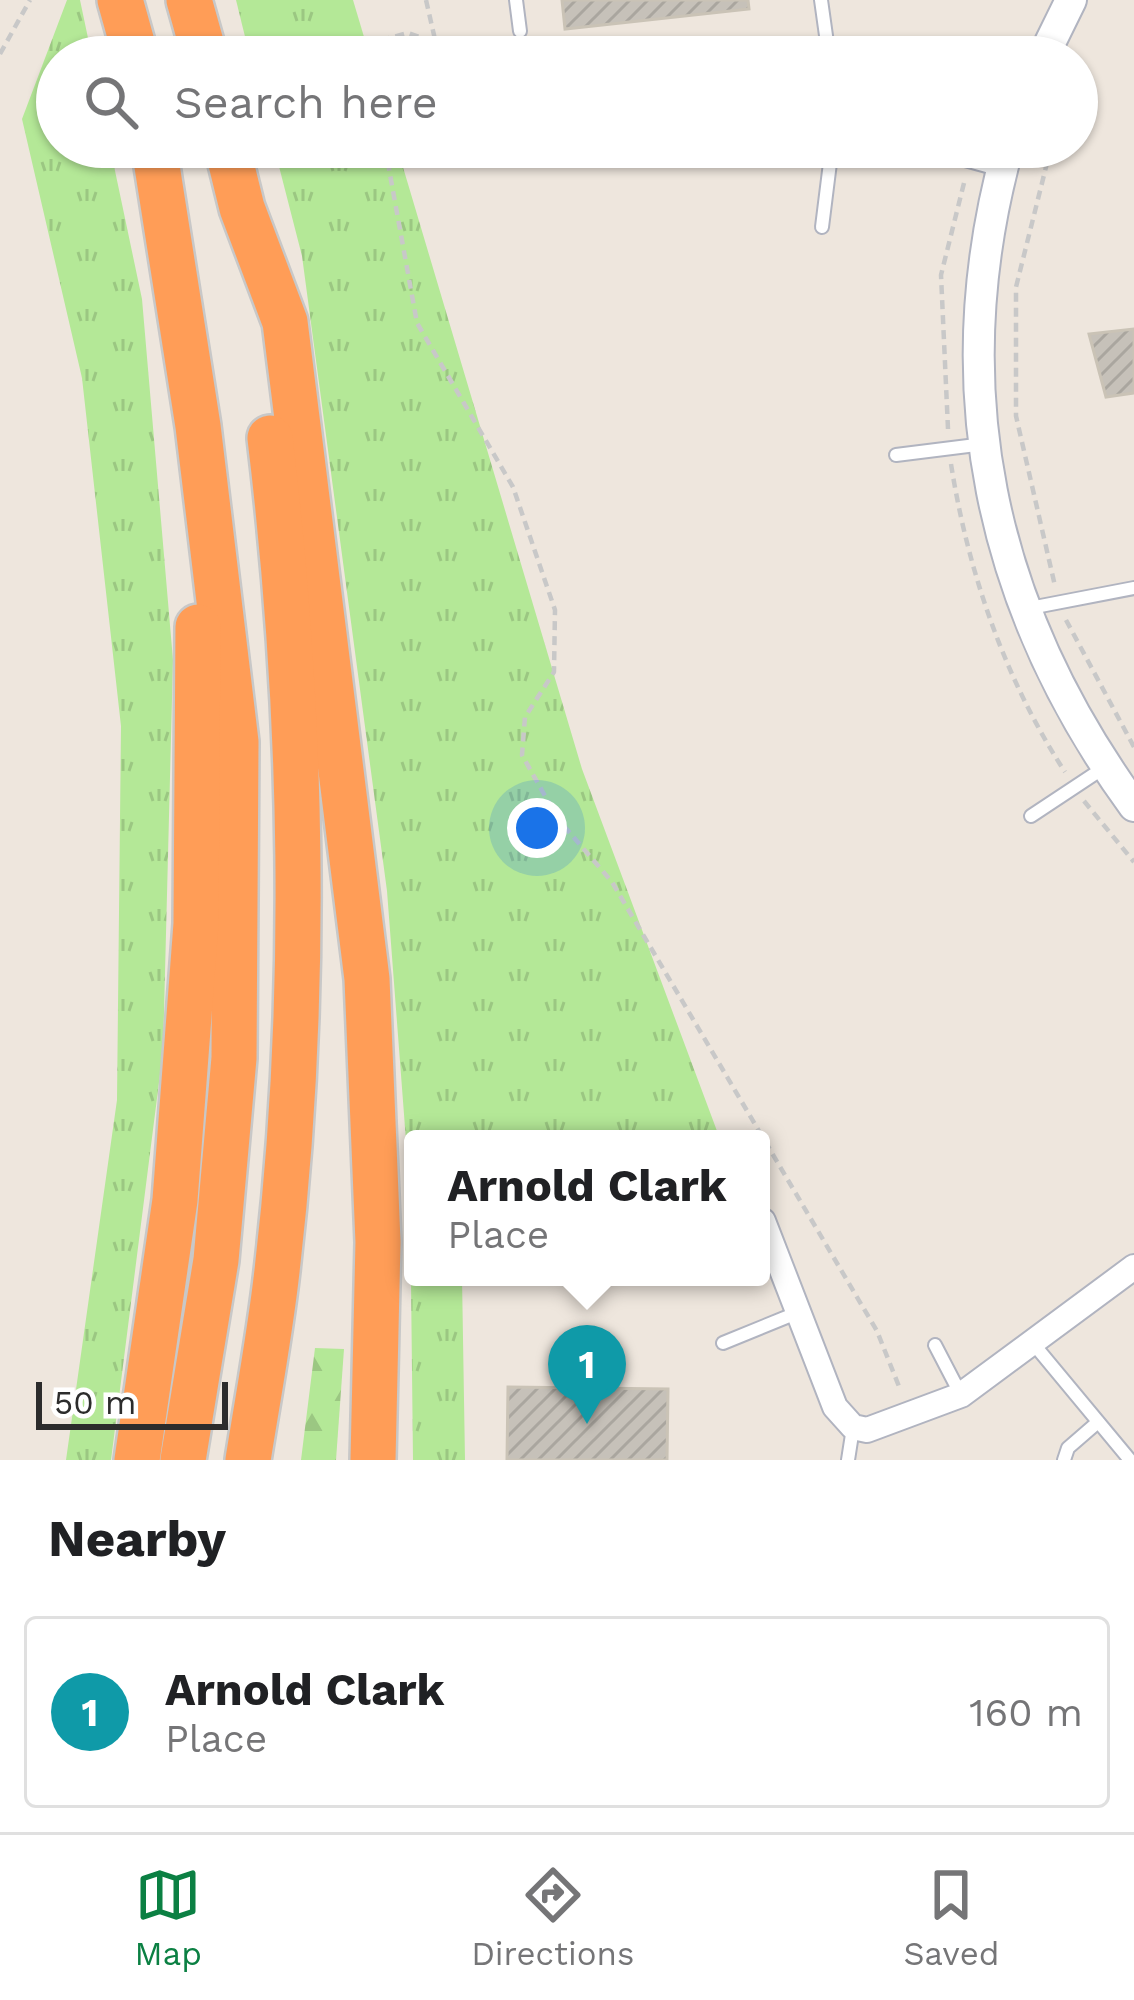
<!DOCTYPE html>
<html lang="en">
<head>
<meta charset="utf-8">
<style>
  :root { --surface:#fff; --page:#f2f2f2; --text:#202124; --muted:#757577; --line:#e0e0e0; --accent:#0b8043 }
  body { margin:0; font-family:"Work Sans",sans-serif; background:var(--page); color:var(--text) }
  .scale { position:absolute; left:36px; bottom:30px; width:192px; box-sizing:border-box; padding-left:12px; border:6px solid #2c2c2c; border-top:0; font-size:33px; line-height:42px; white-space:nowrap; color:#2c2c2c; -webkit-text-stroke:9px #fff; paint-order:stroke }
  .you { position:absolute; left:537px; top:828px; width:42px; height:42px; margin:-30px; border:9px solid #fff; border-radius:50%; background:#1a73e8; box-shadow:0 0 0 18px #1a73e833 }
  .badge { display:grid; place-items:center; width:78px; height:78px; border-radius:50%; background:var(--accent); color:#fff; font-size:39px; font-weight:700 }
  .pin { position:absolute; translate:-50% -99px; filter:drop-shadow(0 3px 6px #0008) }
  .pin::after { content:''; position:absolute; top:63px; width:42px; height:36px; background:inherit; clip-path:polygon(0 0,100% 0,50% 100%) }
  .popup { position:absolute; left:404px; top:1130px; width:366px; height:156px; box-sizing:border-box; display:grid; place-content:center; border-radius:12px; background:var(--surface); filter:drop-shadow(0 3px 9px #0005); font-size:39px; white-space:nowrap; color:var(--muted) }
  .popup b { font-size:45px; color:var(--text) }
  .popup::after { content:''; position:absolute; left:50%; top:100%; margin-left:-24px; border:24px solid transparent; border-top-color:var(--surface) }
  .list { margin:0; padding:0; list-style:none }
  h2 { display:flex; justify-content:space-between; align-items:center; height:156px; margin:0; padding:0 48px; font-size:51px }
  h2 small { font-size:39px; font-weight:400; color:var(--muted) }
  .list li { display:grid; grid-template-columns:78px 1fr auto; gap:36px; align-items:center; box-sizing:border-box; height:192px; margin:0 24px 24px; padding:0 24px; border:3px solid var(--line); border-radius:12px }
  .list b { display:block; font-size:45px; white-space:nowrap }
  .list p { margin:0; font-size:39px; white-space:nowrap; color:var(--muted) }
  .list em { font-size:39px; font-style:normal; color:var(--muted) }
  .icon { flex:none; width:66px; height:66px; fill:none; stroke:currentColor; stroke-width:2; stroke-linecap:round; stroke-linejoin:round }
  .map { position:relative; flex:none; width:1134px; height:1460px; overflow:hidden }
  .search { position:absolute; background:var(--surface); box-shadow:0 3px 9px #0004; left:36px; right:36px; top:36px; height:132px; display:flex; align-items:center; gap:30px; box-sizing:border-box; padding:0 42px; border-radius:66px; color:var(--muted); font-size:45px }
  .sheet { height:372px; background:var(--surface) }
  nav { display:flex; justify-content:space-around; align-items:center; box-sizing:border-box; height:168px; border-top:3px solid var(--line); background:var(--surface); font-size:33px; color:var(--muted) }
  nav a { display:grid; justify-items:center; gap:6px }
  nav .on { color:var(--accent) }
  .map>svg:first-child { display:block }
  .grass { fill:url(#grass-tufts) }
  .forest { fill:url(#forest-firs) }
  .building { fill:url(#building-hatch); stroke:#cac3b6; stroke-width:3 }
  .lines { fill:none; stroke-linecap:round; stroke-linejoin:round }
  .service-casing { stroke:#b1b4c0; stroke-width:16 }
  .minor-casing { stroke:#b1b4c0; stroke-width:28 }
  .tertiary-casing { stroke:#b1b4c0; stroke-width:34 }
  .motorway-casing { stroke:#c8c8c8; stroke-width:50 }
  .path { stroke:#c8c8c8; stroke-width:4.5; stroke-dasharray:9 6; stroke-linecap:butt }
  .service { stroke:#fff; stroke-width:12 }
  .minor { stroke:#fff; stroke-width:24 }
  .tertiary { stroke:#fff; stroke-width:30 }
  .motorway { stroke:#ff9d57; stroke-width:45 }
</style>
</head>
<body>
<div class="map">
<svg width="1134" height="1460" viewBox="0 0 1134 1460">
  <defs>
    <pattern id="grass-tufts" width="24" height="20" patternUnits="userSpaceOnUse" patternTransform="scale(3)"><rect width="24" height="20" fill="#b4e897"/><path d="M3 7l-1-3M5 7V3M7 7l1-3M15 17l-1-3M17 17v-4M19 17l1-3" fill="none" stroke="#9bc782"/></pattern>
    <pattern id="forest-firs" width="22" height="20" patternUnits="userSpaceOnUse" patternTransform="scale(3)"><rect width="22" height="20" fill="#b4e897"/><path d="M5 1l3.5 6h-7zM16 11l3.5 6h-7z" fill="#9bc782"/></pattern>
    <pattern id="building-hatch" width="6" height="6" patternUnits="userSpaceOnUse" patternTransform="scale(3)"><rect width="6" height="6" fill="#c6c1b9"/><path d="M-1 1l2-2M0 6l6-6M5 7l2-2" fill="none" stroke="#aaa69f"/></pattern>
  </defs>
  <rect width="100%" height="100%" fill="#eee6dd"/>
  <g class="grass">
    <path d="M67,0H80L92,57H57V147H110L142,299L173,660L163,1051L111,1460H66L117,1100L121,726L82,378L22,119Z"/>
    <path d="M236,0H353L370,57H250Z"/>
    <path d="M274,147H397L582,769L720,1139H413V1277H462L465,1460H413L410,1193L387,891L302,256Z"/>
  </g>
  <path class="forest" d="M315,1348L344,1349L336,1460H301Z"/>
  <g class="building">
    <path d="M562,0H748L749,9L565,29Z"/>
    <path d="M1134,329V393L1106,397L1089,334Z"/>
    <path d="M508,1387L668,1389L667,1460H507Z"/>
  </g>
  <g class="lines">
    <defs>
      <g id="service">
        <path d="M516,0L520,31"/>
        <path d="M821,0L829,57"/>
        <path d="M918,147L1001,170"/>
        <path d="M822,227L832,147"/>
        <path d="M896,455L984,444"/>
        <path d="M1030,608L1134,588"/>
        <path d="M1031,816L1105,767"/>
        <path d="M1032,1342L1130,1460"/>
        <path d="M723,1343L799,1312"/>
        <path d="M935,1345L961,1395"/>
        <path d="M848,1460L853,1428"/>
        <path d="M1064,1460L1068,1448L1098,1422"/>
      </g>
      <path id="minor" d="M763,1221L835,1407L853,1427L867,1430L961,1395L1134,1267"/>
      <g id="tertiary">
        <path d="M1043,57L1071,0"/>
        <path d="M1008,147C942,385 989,607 1134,806"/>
      </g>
      <g id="motorway">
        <path d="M120,0L136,57"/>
        <path d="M189,0L205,57"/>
        <path d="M154,147L198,426L236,742L234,1058L216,1260L183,1460"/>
        <path d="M227,147L242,208L285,322L367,979L378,1242L373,1460"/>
        <path d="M137,1460L175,1200L196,924L198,627"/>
        <path d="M248,1460C258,1397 270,1334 277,1271C309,998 303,711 270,438"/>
      </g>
    </defs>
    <use href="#service" class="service-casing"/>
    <use href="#minor" class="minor-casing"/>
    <use href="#tertiary" class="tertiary-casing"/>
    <use href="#motorway" class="motorway-casing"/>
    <g class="path">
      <path d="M426,0L439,57"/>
      <path d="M0,54L30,0"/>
      <path d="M378,57L385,39L408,33L433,42"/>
      <path d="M385,147L417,323L513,487L555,610L554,672L525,717L522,755L558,819L612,882L877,1331L900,1389"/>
      <path d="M1051,147L1016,287V416L1055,586"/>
      <path d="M948,429L941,275L965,179"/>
      <path d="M951,464C968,572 1005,680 1065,772"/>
      <path d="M1066,620L1134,747"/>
      <path d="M1084,801L1134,862"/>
    </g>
    <use href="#service" class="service"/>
    <use href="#minor" class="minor"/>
    <use href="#tertiary" class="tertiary"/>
    <use href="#motorway" class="motorway"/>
  </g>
</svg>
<div class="scale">50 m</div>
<div class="you"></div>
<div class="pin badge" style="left:587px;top:1424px;background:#0f9aa8">1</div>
<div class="popup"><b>Arnold Clark</b>Place</div>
<div class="search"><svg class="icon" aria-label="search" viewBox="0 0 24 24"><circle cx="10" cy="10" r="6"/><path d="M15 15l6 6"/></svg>Search here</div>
</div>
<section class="sheet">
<h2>Nearby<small></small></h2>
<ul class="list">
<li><span class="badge" style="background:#0f9aa8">1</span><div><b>Arnold Clark</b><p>Place</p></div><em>160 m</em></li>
</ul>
</section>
<nav>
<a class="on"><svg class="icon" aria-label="map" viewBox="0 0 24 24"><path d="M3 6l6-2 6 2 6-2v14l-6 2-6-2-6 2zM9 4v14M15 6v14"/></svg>Map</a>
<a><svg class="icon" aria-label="directions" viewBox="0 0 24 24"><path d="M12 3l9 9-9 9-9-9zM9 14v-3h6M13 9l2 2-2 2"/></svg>Directions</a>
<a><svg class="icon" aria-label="saved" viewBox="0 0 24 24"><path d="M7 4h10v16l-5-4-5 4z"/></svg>Saved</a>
</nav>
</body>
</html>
